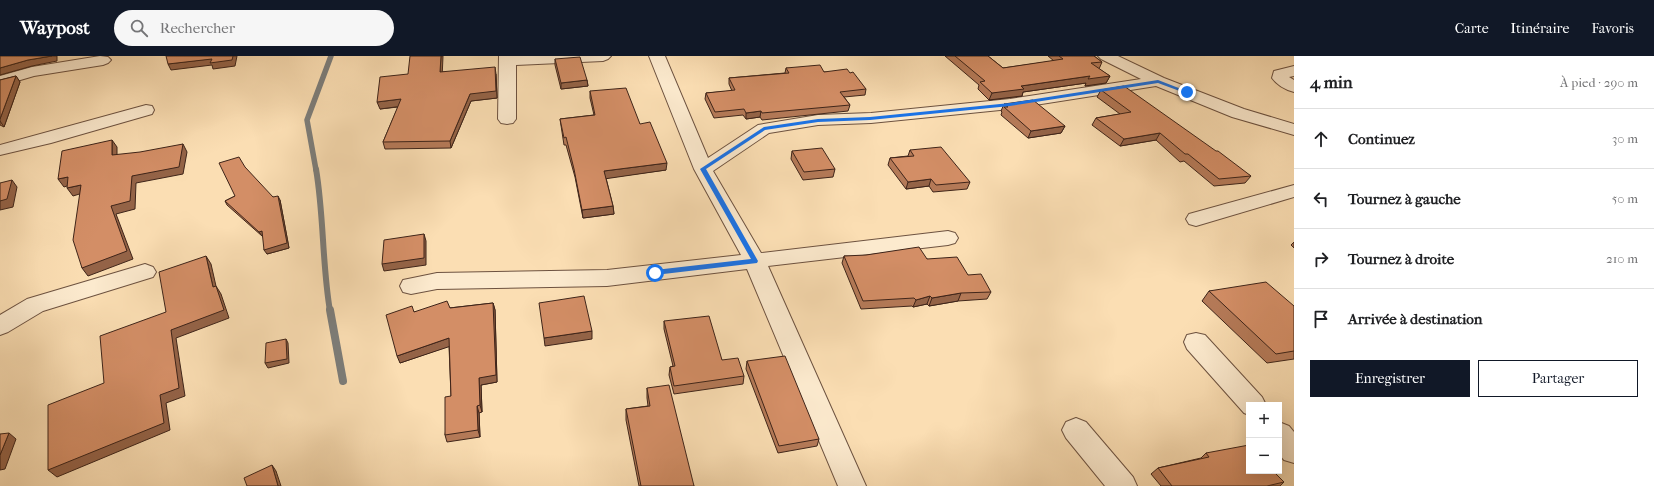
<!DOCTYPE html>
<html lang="fr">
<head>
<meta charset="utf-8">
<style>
  :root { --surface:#fff; --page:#f6f6f6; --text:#202124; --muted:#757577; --line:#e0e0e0; --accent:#111827 }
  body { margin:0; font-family:"IM FELL French Canon",serif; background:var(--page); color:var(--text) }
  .controls { position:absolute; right:12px; bottom:12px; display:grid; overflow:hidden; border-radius:0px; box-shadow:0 4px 16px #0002 }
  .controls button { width:36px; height:36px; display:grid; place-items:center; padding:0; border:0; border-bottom:1px solid var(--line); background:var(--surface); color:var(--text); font:20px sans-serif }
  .stop { position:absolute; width:12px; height:12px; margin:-9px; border:3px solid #1a73e8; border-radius:50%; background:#fff }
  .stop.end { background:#1a73e8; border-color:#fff; box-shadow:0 1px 4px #0008 }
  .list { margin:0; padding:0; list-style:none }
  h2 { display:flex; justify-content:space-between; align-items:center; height:52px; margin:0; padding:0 16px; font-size:17px }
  h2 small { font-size:13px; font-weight:400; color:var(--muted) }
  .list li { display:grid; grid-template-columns:26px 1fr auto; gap:12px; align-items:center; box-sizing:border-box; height:60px; padding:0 16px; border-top:1px solid var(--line) }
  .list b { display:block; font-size:15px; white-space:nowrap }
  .list em { font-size:13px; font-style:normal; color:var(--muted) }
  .actions { display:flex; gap:8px; padding:12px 16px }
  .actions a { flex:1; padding:9px 0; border:1px solid var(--accent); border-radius:0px; text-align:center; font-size:14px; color:var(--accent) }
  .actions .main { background:var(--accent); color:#fff }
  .icon { flex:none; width:22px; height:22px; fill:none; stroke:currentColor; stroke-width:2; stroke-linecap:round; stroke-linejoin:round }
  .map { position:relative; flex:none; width:1294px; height:430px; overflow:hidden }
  header { display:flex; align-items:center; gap:24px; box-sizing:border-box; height:56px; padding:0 20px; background:var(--accent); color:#fff }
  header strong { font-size:19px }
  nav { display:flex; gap:22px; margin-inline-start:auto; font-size:14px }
  .search { width:280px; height:36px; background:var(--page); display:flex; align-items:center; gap:10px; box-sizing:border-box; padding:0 14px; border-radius:22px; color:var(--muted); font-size:15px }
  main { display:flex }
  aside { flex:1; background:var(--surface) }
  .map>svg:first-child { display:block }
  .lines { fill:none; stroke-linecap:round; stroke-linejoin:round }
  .stream-far2 { stroke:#7c7d7a; stroke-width:5.5 }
  .stream-far1 { stroke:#7c7d7a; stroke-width:6 }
  .stream { stroke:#7c7d7a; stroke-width:8 }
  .minor-casing { stroke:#6d5240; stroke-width:2 }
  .minor { fill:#fceace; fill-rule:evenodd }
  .wall { fill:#b57a58; stroke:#3e2419 }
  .shaded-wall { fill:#946347; stroke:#3e2419 }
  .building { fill:#d38e66; stroke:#3e2419 }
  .route { fill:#1a73e8 }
</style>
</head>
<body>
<header>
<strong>Waypost</strong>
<div class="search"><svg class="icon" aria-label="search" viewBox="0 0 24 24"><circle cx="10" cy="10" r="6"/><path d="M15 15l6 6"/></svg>Rechercher</div>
<nav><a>Carte</a><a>Itinéraire</a><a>Favoris</a></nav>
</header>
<main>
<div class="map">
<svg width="1294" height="430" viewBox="0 0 1294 430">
  <rect width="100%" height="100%" fill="#fbdeb3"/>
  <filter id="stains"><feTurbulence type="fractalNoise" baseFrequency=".005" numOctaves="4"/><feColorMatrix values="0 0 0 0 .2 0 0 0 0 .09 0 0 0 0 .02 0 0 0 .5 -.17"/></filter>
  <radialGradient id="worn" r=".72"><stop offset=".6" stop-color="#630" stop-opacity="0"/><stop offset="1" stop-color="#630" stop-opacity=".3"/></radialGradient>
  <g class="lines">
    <path class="stream-far2" d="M316,114L307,64L331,0"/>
    <path class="stream-far1" d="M316,113C324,160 322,208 330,255"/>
    <path class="stream" d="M330,254L343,325"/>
    <defs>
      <g id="minor">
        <path d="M100,0L108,1L111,4L108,7L103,9L34,20L0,30V20L32,11Z"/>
        <path d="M499,0H611L608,3L603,5L516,9V63L513,67L507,68L501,67L498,63Z"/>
        <path d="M649,0H665L708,102L758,69L818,59L871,57L1010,43L1141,23L1101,3L1098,0H1118L1164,22L1244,53L1294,68V79L1232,61L1156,30L1010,53L871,67L818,69L769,77L713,115L761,197L948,175L955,177L958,182L955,187L948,189L768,210L866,430H838L747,213L607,230L437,233L411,238L403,236L400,230L403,224L437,217L607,214L741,199L694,113Z"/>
        <path d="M1294,10V20L1289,21L1294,24V36C1286,34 1277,29 1272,22L1274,15Z"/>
        <path d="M146,49L152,50L154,54L152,58L51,87L0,99V89Z"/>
        <path d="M1294,129V141L1196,170L1189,168L1186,163L1189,158Z"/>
        <path d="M145,208L153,211L156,216L153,221L43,255L8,276L0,279V259L27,243Z"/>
        <path d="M1196,277L1205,279L1262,341L1266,349H1249V359L1244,357L1187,293L1184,286L1187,279Z"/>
        <path d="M1076,362L1086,366L1133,421L1137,430H1105L1066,382L1062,374L1066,366Z"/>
        <path d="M1279,366L1289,370L1294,376V407L1284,404L1279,398Z"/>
      </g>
    </defs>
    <use href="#minor" class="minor-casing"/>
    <use href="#minor" class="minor"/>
  </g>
  <g class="wall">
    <path d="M945,0H988L1003,12L1054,5L1048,0H1094L1102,6L1099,13L1110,20L1106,27L1085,30L1086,27L1023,36L1022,40L989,44L978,33L979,29Z"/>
    <path d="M555,3L587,24L588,30L561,33L555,9Z"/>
    <path d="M786,12L824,16L850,17L866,33L865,39L844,41L850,49L848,55L762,64L760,61L746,63L743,59L714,62L705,43L706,37L732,35L729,28V22L785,17Z"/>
    <path d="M442,16L496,18L497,42L471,45L451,92L385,93L383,86L398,51L380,53Z"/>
    <path d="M16,20L20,26L4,71L0,69V24Z"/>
    <path d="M1101,34L1251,120L1245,127L1214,130L1184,105L1180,106L1156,84L1120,90L1092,69L1096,62L1120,58L1097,41Z"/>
    <path d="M590,35L640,68L666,114L606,122L613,150L614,158L583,162L575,121L566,89H564L560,63L594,59L590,42Z"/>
    <path d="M1004,48L1065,70L1061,77L1028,82L1001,59L1002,56L1001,55Z"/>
    <path d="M910,94L970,126L967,133L933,136L929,130L906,133L888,109L890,102L908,100Z"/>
    <path d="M792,95L835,113L833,121L803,124L791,103Z"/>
    <path d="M235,140L273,141L280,144L289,192L267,198L263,180H262L227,149L225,145Z"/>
    <path d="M1294,186V192L1291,189Z"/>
    <path d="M844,200L927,203L968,219L991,236L987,243L958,245L929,250L927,248L913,251L912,250L861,253L842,207Z"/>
    <path d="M1209,235L1294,250V303L1267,307L1202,245Z"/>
    <path d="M493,247L495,254L497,326L481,329L482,356L479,357L480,381L447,386L445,379L451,340L449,290L400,307L414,256Z"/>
    <path d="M664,265L722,304L744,320L743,328L674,338L669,319L670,311L673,310L664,273Z"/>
    <path d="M747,305L819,383L817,390L778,397L746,313Z"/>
    <path d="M647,332L694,430H639L626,364V353L648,350L647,342Z"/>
    <path d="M1206,397L1284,426L1280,430H1161L1151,418L1158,412L1201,402Z"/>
  </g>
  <g class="shaded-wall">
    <path d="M52,0H57V5L32,10L0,19V12L28,4Z"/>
    <path d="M233,0H237L235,10L213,13L212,9L171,14L168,8Z"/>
    <path d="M441,0H443L442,23L440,16Z"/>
    <path d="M495,11L496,18L497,42L471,45L451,92L450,85L470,38Z"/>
    <path d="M16,20L20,26L4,71L0,65V63Z"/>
    <path d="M1090,20H1110L1106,27L1085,30L1086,27L1023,36L1022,40L989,44L992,37L1021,30Z"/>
    <path d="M587,24L588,30L561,33V27Z"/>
    <path d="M401,43L403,50L380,53L377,46Z"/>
    <path d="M761,55L760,61L746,63V57Z"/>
    <path d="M1065,70L1061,77L1028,82L1031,75Z"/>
    <path d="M1160,77L1156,84L1120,90L1124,83Z"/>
    <path d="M112,84L117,91V107L112,99Z"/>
    <path d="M183,88L187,96L183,118L136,127L135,153L116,158L133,203L88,220L82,212L111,150L132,120Z"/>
    <path d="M667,107L666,114L604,123V115Z"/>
    <path d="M68,121L73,128L64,131L58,123Z"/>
    <path d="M931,123L929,130L906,133L908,126Z"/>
    <path d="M12,124L17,131L13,151L0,154V145Z"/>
    <path d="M81,129L86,136L73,140L67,132Z"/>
    <path d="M278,140L280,144L289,192L267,198L264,194Z"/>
    <path d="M613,150L614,158L583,162L582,154Z"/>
    <path d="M262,175L264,179L262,180L259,176Z"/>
    <path d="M424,178L426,185V209L384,215L382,208Z"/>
    <path d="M206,200L211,208L218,239L213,231Z"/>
    <path d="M216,230L221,238L229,262L176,282L185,340L166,347L170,374L57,421L48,414L160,339L171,274Z"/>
    <path d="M961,237L958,245L929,250L932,242Z"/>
    <path d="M930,240L927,248L913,251L916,244Z"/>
    <path d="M493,247L495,254L497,326L481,329L482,356L480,349L479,322Z"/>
    <path d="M592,275V283L545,290L544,282Z"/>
    <path d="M449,282L451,290L400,307L397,300Z"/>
    <path d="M286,283L288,287L289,307L268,312L265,307Z"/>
    <path d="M477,350L479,357L480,381L478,374Z"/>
    <path d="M9,377L16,383L5,413L0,414V399Z"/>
    <path d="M272,409L276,415L281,430H278Z"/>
  </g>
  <g class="building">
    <path d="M0,0H52L28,4L0,12Z"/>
    <path d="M166,0H233L232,4L210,7L212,3L168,8Z"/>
    <path d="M410,0H441L440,16L495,11L496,35L470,38L450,85L383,86L401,43L377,46L380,21L408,18Z"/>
    <path d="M955,0H988L1003,12L1063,3L1059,0H1094L1102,6L1091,7L1110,20L1088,23L1090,20L1021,30L1024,33L992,37L980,26L985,25Z"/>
    <path d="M580,1L587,24L561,27L555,3Z"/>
    <path d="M820,9L824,16L847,13L850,17L853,16L866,33L840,36L850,49L762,57L761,55L746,57L744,53L715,56L706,37L735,34L729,22L789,17L786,12Z"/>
    <path d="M16,20L0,63V24Z"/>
    <path d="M1124,30L1216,95H1218L1251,120L1219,123L1188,98H1185L1160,77L1124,83L1096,62L1131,56L1101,34Z"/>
    <path d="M626,32L640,68L650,66L667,107L604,115L613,150L582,154L574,113L566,81L564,82L560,63L595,59L590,35Z"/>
    <path d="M1033,44L1065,70L1031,75L1004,51H1008L1004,48Z"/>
    <path d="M112,84V99L140,96L183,88L179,111L132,120L130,145L111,150L127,195L82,212L73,184L81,129L67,132L68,121L58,123L62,95Z"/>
    <path d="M941,91L970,126L936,129L931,123L908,126L890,102L914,100L910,94Z"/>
    <path d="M822,92L835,113L804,116L792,95Z"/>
    <path d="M239,101L245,111L273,141L278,140L287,187L264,194L262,175L259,176L225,145L235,140L219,107Z"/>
    <path d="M12,124L7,143L0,145V127Z"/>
    <path d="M424,178V202L382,208L384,184Z"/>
    <path d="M919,191L927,203L957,201L968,219L981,218L991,236L961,237L932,242L930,240L916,244L914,242L863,245L844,200L866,199Z"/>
    <path d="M206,200L213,231L216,230L224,254L171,274L179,332L160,339L164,367L48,414V349L104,327L100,280L166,256L159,216Z"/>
    <path d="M1266,226L1294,250V295L1276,298L1209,235Z"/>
    <path d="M584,240L592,275L544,282L539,247Z"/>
    <path d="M447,245L450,252L493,247L496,319L479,322L480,349L477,350L478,374L445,379V341L451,340L449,282L397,300L386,259L412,250L414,256Z"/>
    <path d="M709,260L722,304L738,302L744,320L674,330L670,311L675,310L664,265Z"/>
    <path d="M286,283L287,303L265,307L266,287Z"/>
    <path d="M785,300L819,383L779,390L747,305Z"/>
    <path d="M669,329L694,430H641L626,353L650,350L647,332Z"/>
    <path d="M9,377L0,399V378Z"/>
    <path d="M1249,389V415H1273L1284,426L1267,430H1172L1158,412L1209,401L1206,397Z"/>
    <path d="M272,409L278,430H247L244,422Z"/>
  </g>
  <path class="route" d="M1158,24L1189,36L1185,37L1158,27L1010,50L870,64L818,66L765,74L706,113L758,205L757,207L655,219L652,217L655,214L751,203L700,113L764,71L818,63L870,61L1010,47Z"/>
  <rect width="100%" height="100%" filter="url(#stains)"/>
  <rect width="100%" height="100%" fill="url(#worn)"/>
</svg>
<div class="controls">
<button>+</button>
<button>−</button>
</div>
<div class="stop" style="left:655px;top:217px"></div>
<div class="stop end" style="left:1187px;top:36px"></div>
</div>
<aside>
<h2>4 min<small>À pied · 290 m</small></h2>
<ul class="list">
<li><svg class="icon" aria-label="ahead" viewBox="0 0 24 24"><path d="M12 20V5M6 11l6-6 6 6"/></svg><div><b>Continuez</b></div><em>30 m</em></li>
<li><svg class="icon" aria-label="left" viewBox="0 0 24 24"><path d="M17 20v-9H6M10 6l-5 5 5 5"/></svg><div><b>Tournez à gauche</b></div><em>50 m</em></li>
<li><svg class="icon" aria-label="right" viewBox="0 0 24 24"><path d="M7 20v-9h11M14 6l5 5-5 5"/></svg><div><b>Tournez à droite</b></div><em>210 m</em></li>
<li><svg class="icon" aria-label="arrive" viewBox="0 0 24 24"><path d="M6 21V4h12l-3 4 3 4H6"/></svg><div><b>Arrivée à destination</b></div></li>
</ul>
<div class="actions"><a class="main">Enregistrer</a><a>Partager</a></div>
</aside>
</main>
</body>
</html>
